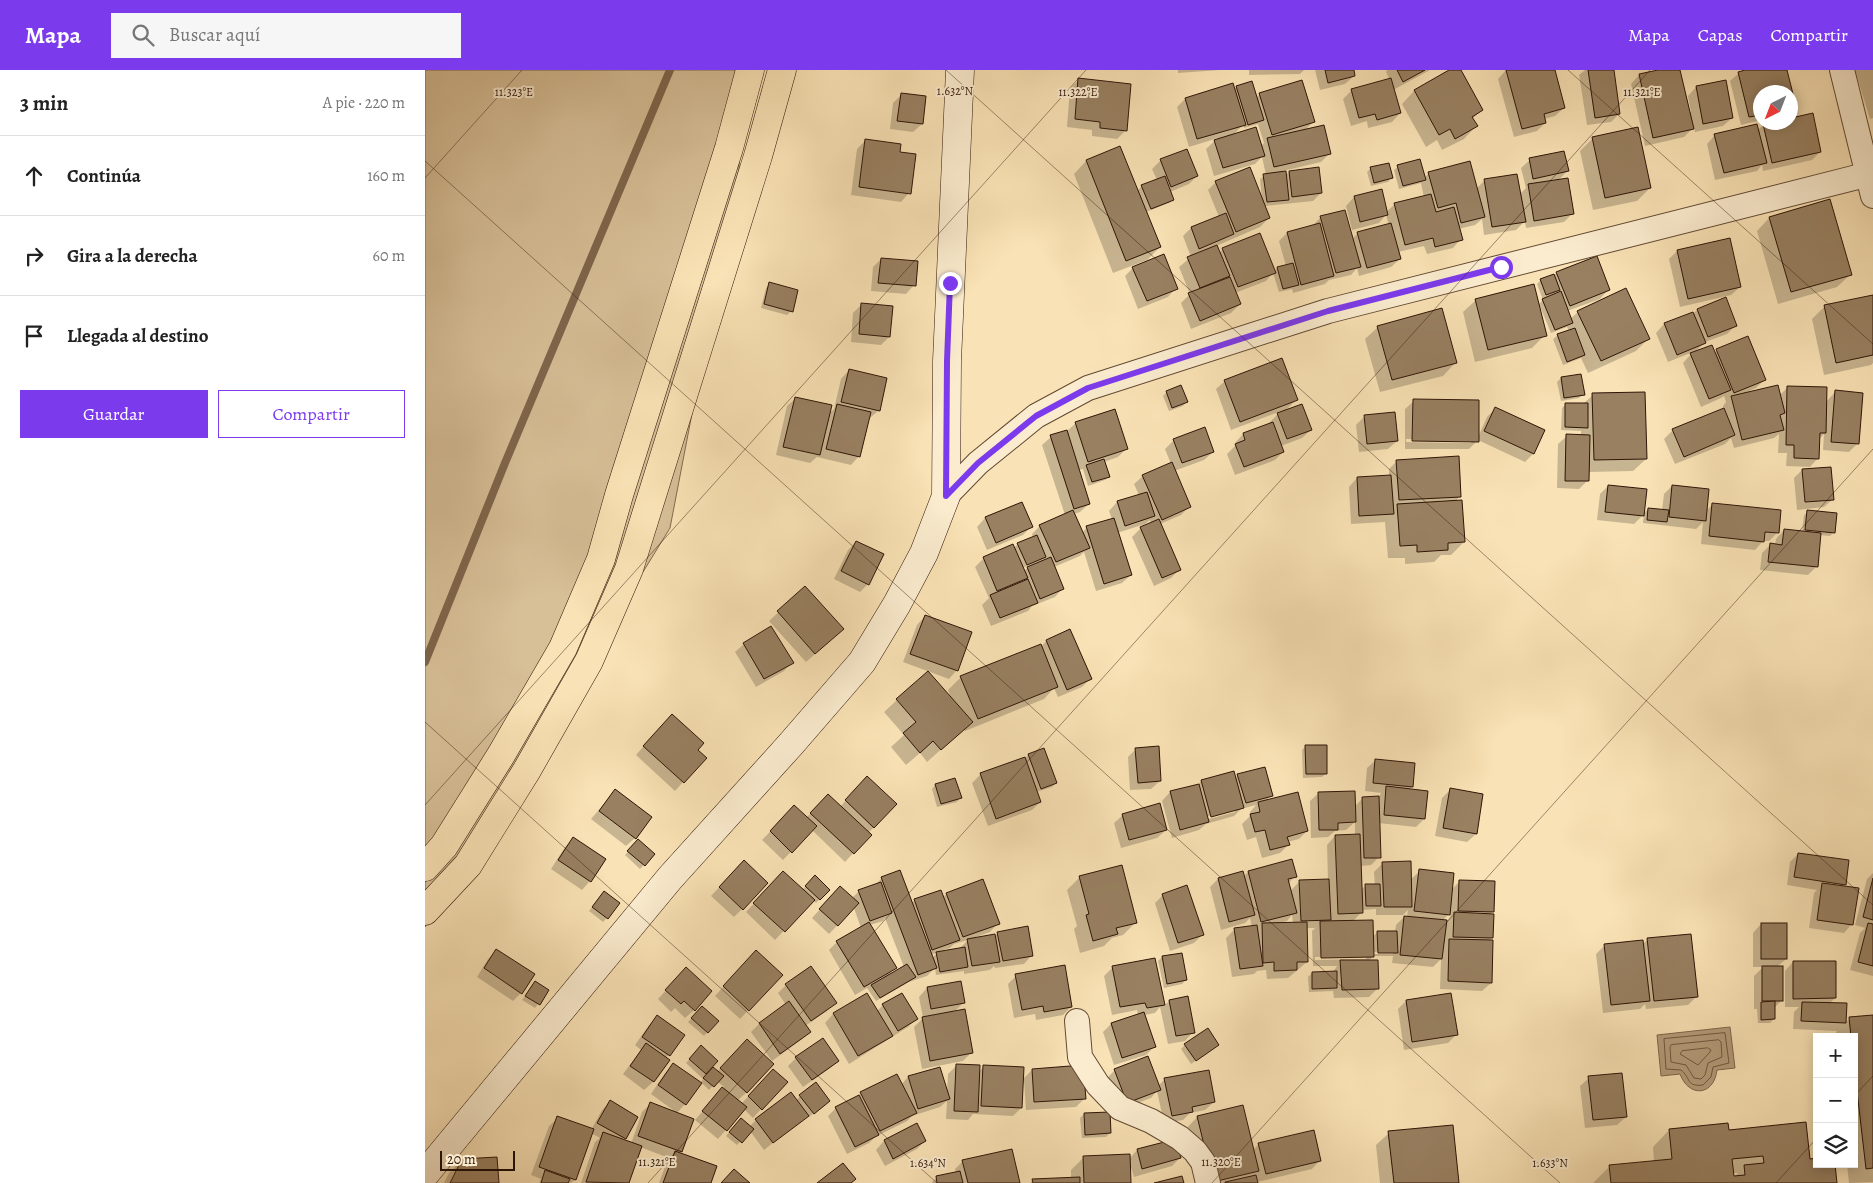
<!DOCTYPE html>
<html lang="es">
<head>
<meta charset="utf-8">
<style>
  :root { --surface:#fff; --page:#f6f6f6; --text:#222; --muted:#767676; --line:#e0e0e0; --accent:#7c3aed }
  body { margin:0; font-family:Alegreya,serif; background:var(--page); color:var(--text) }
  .controls { position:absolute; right:15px; bottom:15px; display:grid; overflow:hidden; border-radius:0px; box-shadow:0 2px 12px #0003 }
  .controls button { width:45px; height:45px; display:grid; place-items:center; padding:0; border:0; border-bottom:1px solid var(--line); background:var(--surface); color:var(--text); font:25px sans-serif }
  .compass { position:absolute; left:1328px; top:15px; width:45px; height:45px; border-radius:50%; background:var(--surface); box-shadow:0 2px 12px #0003; rotate:222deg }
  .scale { position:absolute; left:15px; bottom:12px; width:75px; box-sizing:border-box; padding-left:5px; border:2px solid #2f1506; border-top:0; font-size:14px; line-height:18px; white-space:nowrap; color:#2f1506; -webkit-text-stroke:4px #fbeccf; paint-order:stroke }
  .stop { position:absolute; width:15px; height:15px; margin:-11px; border:4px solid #7c3aed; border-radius:50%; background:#fff }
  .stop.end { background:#7c3aed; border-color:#fff; box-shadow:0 1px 5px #0008 }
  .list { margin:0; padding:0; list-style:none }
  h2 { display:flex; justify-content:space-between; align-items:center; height:65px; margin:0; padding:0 20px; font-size:21px }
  h2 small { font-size:16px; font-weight:400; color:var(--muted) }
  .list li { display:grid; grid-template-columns:32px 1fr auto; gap:15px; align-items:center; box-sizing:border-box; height:80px; padding:0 20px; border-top:1px solid var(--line) }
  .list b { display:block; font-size:19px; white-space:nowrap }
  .list em { font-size:16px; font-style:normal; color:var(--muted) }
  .actions { display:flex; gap:10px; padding:15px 20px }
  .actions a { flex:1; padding:11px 0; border:1px solid var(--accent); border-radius:0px; text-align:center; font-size:18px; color:var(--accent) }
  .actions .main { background:var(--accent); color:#fff }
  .icon { flex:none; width:28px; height:28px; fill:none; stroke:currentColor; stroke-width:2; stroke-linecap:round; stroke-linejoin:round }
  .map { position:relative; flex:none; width:1448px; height:1113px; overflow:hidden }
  header { display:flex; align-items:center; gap:30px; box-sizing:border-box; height:70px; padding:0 25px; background:var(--accent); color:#fff }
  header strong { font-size:24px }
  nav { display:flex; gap:28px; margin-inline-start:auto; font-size:18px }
  .search { width:350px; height:45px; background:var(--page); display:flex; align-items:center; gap:12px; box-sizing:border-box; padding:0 18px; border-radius:0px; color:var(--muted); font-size:19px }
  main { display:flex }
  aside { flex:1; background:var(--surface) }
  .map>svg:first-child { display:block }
  .green { fill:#d7bf97; stroke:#836a4e }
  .water { fill:#b49c7a; stroke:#7f664c }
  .shadow { fill:#0003; fill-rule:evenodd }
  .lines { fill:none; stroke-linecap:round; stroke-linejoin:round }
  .shore { stroke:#725840; stroke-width:1 }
  .stream { stroke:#7f664c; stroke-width:8 }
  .building { fill:#988061; stroke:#2f1506; fill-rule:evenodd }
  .street-casing { stroke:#624832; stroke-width:26 }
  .secondary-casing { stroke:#2f1506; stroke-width:29 }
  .highway-casing { stroke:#2f1506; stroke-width:29 }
  .street { stroke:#fbeccf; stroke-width:24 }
  .secondary { stroke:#fbeccf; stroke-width:28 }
  .highway { stroke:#f9e2b5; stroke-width:28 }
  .route { stroke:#7c3aed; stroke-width:6 }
  .ticks { fill:none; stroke:#2f1506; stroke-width:1; stroke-opacity:0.45 }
  .ticks-label { font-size:12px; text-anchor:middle; fill:#2f1506; stroke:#fbeccf; stroke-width:4; stroke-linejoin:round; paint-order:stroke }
</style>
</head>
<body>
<header>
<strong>Mapa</strong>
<div class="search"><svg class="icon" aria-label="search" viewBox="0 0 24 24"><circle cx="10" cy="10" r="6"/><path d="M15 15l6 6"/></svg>Buscar aquí</div>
<nav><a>Mapa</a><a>Capas</a><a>Compartir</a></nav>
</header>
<main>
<aside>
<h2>3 min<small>A pie · 220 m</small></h2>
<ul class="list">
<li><svg class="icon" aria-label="ahead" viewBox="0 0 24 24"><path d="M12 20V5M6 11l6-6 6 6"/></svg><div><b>Continúa</b></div><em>160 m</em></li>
<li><svg class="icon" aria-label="right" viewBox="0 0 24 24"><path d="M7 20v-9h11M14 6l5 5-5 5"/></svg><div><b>Gira a la derecha</b></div><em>60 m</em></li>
<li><svg class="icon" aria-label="arrive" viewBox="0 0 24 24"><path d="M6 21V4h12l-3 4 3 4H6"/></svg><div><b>Llegada al destino</b></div></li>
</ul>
<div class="actions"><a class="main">Guardar</a><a>Compartir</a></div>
</aside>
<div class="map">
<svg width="1448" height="1113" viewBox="0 0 1448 1113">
  <rect width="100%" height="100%" fill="#f9e2b5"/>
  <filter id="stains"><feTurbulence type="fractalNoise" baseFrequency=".004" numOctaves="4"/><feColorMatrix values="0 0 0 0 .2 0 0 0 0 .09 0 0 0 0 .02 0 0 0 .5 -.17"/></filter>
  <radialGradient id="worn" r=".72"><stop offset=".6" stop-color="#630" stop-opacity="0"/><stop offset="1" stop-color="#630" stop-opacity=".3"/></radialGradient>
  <path class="green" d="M0,0H316L314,99L245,458L0,857Z"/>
  <path class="water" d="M1305,957L1310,998L1292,1000C1289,1026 1264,1028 1255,1004L1236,1006L1232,965Z"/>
  <g class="shadow">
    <path d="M753,0H795L753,3Z"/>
    <path d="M824,0H879L875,4L824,5Z"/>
    <path d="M890,0H927L929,6L920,14L895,20Z"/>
    <path d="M962,0H1005L968,20L975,43L967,52L943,58L942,51L926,56L918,29L927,20L965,10L961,2Z"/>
    <path d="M1027,0H1034L1057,40L1047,49L1051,56L1039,69L1017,80L1012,70L1001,77L977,34L989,21Z"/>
    <path d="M1081,0H1128L1139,38L1130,46L1119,49L1120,53L1112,61L1089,67L1073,9Z"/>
    <path d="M1160,0H1188L1194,44L1186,52L1162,55L1154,5Z"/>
    <path d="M1238,0H1254L1264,42H1266L1263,26L1271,17L1300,12L1307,48L1298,56L1270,62L1269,57L1259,67L1220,76L1206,14L1214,5Z"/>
    <path d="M1326,0H1361L1370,35L1366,40V22H1336V50L1316,55L1305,11L1314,3Z"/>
    <path d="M1430,0H1448V48L1445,49Z"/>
    <path d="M654,10L701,60L692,69L667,66V60L642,57L645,18Z"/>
    <path d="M812,17L831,28L835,24L888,52L879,61L904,84L896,92L858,101L860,106L864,102L896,123L888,131L839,136L844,148L835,157L791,176L794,183L798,179L849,202L852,198L861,196L854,171L862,163L887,156L896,147L927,169L933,163L964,155L961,145L954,153L927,160L921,136L929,127L961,142L969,135L999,127L996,113L974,119L969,100L973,97L999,108L1004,103L1051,119L1060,110L1095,124L1101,118L1096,98L1105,90L1142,101L1133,111L1148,143L1139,152L1101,158L1100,151L1091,160L1059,165L1057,149L1050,155L1033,159L1036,169L1028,178L1002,184L999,176L973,182L975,189L966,197L934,206L932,198L926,205L904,210L900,214L868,223L867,219L854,222L848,203L841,211L810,223L815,234L806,243L766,259L756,233L765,224L754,197L766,187L758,166L766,158L794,147L783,120L791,112L837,130L835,109L841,105L837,87L830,94L789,106L781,79L793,68L764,77L752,37L760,29L809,19ZM833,54L839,73L836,76L808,65L818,55L819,58Z"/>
    <path d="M477,24L497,54L488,62L465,59L468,33Z"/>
    <path d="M1387,44L1395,82L1387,90L1338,101L1337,95L1332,101L1290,110L1282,74L1290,65L1332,61L1338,55L1349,52H1366V49Z"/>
    <path d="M1168,68L1225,118L1212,131L1168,140L1155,81Z"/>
    <path d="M440,71L473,83L484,123L476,132L426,125L432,79Z"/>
    <path d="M695,78L712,121L717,116L732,110L727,99L736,90L761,80L772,106L764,114L745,122L748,130L744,133L721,142L735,177L722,190L688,203L649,104L661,91Z"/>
    <path d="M946,98L966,108L963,112L946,116L942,102Z"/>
    <path d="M1344,148L1425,205L1412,217L1353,234L1332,161Z"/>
    <path d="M1252,181L1315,217L1306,225L1255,237L1244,189Z"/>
    <path d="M456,189L489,215L481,224L446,221L448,197Z"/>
    <path d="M708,198L751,218L743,227L713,239L700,206Z"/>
    <path d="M1132,203L1183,220L1175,229L1142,241L1145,249L1153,242L1223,269L1211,281L1163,303L1156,288L1138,295L1128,269L1132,266L1144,261L1142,257L1126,263L1114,234L1118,230L1112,214L1116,210L1128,206Z"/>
    <path d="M345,214L366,241L362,245L336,238L341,218Z"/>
    <path d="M1051,230L1120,265L1107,278L1050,292L1038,242Z"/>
    <path d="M1448,232V293L1446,295L1399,305L1387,249L1400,236Z"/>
    <path d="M437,234L464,267L456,275L426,272L428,243Z"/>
    <path d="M1272,240L1311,255L1302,264L1280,272L1269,283H1289L1292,280L1340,309L1331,318L1322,322V323L1355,325L1363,317L1401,332L1411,321L1437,324L1432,374L1424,382L1398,380L1399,364L1393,370V388L1385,397L1361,396L1362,383H1353L1354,364L1349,368L1309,378L1306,368L1300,374L1250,394L1239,369L1248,360L1299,339L1298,336L1301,332L1299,326L1296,328L1276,337L1258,293L1268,282L1243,292L1231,263L1239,254L1267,245Z"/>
    <path d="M953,257L1030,293L1018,306L955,322L940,269Z"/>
    <path d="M424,300L454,340L445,348H443L434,386L426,395L392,387L385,393L351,385L362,336L371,328L403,344L409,339L416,309Z"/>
    <path d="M1136,308L1158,324L1154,328L1136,331L1132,312Z"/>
    <path d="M800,311L871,330L859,342L886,360L877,368L856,376L858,382L850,390L810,405L802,384L811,375L810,373L818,364L845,354L844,353L856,341L806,360L791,319Z"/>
    <path d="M742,322L761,332L758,336L744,341L738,326Z"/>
    <path d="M1168,325L1221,389L1208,401L1163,402V410L1154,419L1132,418L1133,374L1142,366H1156V361L1136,360L1137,338L1141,334H1158Z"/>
    <path d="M989,331L1053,367L1062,347L1070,339L1118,361L1108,384L1100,392L1053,370L1044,379H980V339ZM981,369L1046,370V373L981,372Z"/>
    <path d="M940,346L972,371L963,379L934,382L931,355Z"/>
    <path d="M651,353L701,379L693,387L679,392L684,407L680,410L663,416L658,399L653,400L664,434L655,442L649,444L657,463L662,457L687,449L684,441L692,432L714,425L709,414L718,406L746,394L740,379L749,370L788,382L779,390L749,401L764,437L756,445L735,454L754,500L746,508L729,516L707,467L716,458L726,454L725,450L720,454L692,463L706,505L697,513L671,521L659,482L655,486L629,497L638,518L630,527L607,536L603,541L566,556L557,535L564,528L550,497L559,488L589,478L593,474L608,468L607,464L615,456L640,445L617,375L626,367L642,361ZM606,495L600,500L598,502L597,498Z"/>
    <path d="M972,391L1035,426L1030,432L1039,472L1026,485H1016L1009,492L980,494V488H963L960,452L926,454L924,417L932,408L964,406V399Z"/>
    <path d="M1377,400L1408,429L1399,437L1372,440L1369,408Z"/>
    <path d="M1183,416L1218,444L1223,439L1237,441L1239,424L1247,416L1281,441L1288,434L1352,463L1344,471H1338L1330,480L1276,474L1278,452L1271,459L1218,453L1219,444L1209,454L1172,450L1175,424Z"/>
    <path d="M596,434L606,457L598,465L562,480L552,457L560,448Z"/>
    <path d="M1383,442L1409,462L1405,466L1394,465L1391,497L1383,505L1335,500L1337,483L1345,475H1350L1351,469L1359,460L1377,462L1379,445Z"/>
    <path d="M431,472L443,514L435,522L409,509L423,480Z"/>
    <path d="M380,518L409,567L381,592L344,551Z"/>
    <path d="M500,546L532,600L524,609L478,592L492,555Z"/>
    <path d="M644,561L665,609L657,617L633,627L629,618L619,629L540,661L539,659L502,692L495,683L481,695L466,677L479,665L459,642L472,630H527L523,620L536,607L616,577L621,571Z"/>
    <path d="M319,574L367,592L359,601L331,617L310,582Z"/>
    <path d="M238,654L271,680L258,712L250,721L211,685Z"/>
    <path d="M881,676L901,703L897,707L878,708L877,680Z"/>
    <path d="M711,679L735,711L726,719L705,720L703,687Z"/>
    <path d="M603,685L631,713L627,717L611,722L615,732L607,740L563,756L547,713L555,705L600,689Z"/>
    <path d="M951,690L987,717L984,720L999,749L991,757L953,753L954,787L946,795L935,796L936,820L940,816H950L949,802L958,793L985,810L995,801L1026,820L1035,811L1068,841L1064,845L1067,868L1063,871L1066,913L1057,921L1015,919L1016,889L1008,897L967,893L968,886H948L944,891L952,919L944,927L909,928L908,921L884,922L883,907L887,903L908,902L912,896H888L887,861L890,858H881L882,892L863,908L842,909L841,900L832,901L829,904L807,907L801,868L810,859L827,857L825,848L820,853L796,860L785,817L793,809L817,803L818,807L823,802L870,806L863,814L865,821L875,811L903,810L902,775L910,766H930V752L921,760L910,761L903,767L886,768L885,731L894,723L929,737L938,728H953L956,723L940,721L942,698ZM951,839V845H978L983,840L982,847H979L971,855L970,862H953L947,867L927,852L937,842V840ZM1026,842L1025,847L1021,852L1017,851ZM867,845L868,854L853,853L862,851ZM968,881V884H946V882ZM941,886V889L890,890V887Z"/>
    <path d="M813,705L846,725L840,732L882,761L874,769L862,772L863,775L855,783L837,788L831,767L822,770L817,754L826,745L825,742L831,735L816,739L809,746L781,754L774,760L747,768L737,731L745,722L772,716L776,711L810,709ZM810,739V742L780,750V747Z"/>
    <path d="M510,715L535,728L532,732L512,737L507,719Z"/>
    <path d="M433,716L449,757L443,763L445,765L420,792L387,760L358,790L337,770L369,737L381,748L403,726L415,737Z"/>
    <path d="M1025,720L1051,764L1042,772L1010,766L1017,728Z"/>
    <path d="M190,721L210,768L201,776L166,749Z"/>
    <path d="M698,745L741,760L732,768L696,778L689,753Z"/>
    <path d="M148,769L165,811L157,820L126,799L140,777Z"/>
    <path d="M213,771L229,784L215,799L200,785Z"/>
    <path d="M1373,784L1420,814L1417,817L1427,854L1419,863L1384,858L1389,823L1392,820L1362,815L1365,792Z"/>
    <path d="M310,800L317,839L309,847L286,826Z"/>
    <path d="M1448,803V906L1425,900L1435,863L1440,858L1430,855L1442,809Z"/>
    <path d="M390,807L403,820L391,833L388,830L350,870L321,842L350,811L377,820Z"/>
    <path d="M655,807L711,852L698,865L687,868L679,876L655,883L649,859L652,856L642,820Z"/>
    <path d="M457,808L486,833L489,831L515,821L518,827L522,824L573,853L565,862L548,868L549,869L569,867L573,863L607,885L599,894L570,898L569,896L565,900L539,904V901L511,905L510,898L502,906L484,912L451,931L442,918L430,925L404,880L412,872L436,858L429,838L404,864L387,848L407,826L427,828L434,821L450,815ZM460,848L479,897L463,905L470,898L445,855L458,851ZM543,870L535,878L515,881L525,878L529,874ZM513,882L507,888L506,885Z"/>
    <path d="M738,825L777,865L769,873L745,881L730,833Z"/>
    <path d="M175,827L182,848L178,852L164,841Z"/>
    <path d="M1336,854L1361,889L1352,897L1357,930L1349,938V949L1345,953H1333L1332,939H1329V906L1338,897H1328V863Z"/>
    <path d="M1223,869L1272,926L1263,935L1221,939L1220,934L1215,939L1178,943L1171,884L1180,875H1217Z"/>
    <path d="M72,880L96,923L88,931L52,907L63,889Z"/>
    <path d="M756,884L761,910L757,914L739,918L733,891L737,887Z"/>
    <path d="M729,889L739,936L744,931L768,962L760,971L743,974L735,937L730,943L719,945L729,977L721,985L689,995L678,962L686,954L713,945L712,940L687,945L679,906L688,897Z"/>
    <path d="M323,890L356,905L315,949L290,926Z"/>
    <path d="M1368,892L1410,928L1404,934L1420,953L1425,948L1448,946V1112L1424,1113L1422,1094H1429V967H1408L1412,961L1368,959L1369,942L1374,937H1360V901Z"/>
    <path d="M591,906L646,937L638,945L611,950L610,944L589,948L583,914Z"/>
    <path d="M253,907L269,940L260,948L250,938L246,942L233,929Z"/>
    <path d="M110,912L123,921L110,938L97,930Z"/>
    <path d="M535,913L539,932L528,943L546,983L538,991L497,999L489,957L498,948L494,927L502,918Z"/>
    <path d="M361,915L410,933L402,941L380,956L385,962L376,970L347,991L326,962L334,954L361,935L353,923Z"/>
    <path d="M477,924L491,949L483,957L424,994L400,953L408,944L442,925L452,941L458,935Z"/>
    <path d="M981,931L1031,965L1023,973L979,980L973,939Z"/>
    <path d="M277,937L292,951L279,966L263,952Z"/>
    <path d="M232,947L244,985L240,988L243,990L228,1012L219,1020L198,1004L216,980L210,975L224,955Z"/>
    <path d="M760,975L789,978L766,994L756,979Z"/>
    <path d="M276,977L286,997L292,1002L313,979L322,1022L312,1031L316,1034L340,1009L336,1039L328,1048L319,1039L293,1069L270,1050L299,1017L292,1011L284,1020L276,1012L278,1009L261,993Z"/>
    <path d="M371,988L412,991L404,999L378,1017L363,996Z"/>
    <path d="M248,995L260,1034L252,1043L226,1024L240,1003Z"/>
    <path d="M531,996L553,1002L559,997L597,1010L607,1000L660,1028L651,1037L601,1040L599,1011H597L596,1038L588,1046L548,1044L543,1050L521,1049L522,1031L515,1037L487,1046L482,1051L450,1067L444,1073L422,1084L403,1046L411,1038L430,1028L436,1023L476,1015L483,1007L522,1023L523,1004Z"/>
    <path d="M690,1000L733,1016L740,1009L789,1032L780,1040L765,1043L758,1050L739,1053L732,1021L726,1028L694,1040L681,1009Z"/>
    <path d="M1164,1008L1201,1047L1192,1055L1160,1058L1155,1016Z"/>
    <path d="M375,1026L404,1031L384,1047L383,1045L339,1080L325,1061L312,1075L301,1066L312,1053L324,1057L331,1050L371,1031Z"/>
    <path d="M185,1032L212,1047L197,1071L206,1074L217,1042L225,1034L256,1081L254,1083L285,1113H234L242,1091L244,1088L215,1077L202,1113H156L170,1072L175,1068L166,1063L150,1110L146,1113H114L116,1109L106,1105L124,1056L133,1048L166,1060L177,1040Z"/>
    <path d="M659,1044L685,1063L681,1067L657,1068L655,1048Z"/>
    <path d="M772,1047L828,1080L834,1074L895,1090L887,1099L832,1112V1113H773L760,1060Z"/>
    <path d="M491,1054L500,1071L492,1079L460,1096L451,1080L459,1071Z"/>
    <path d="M1244,1060L1303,1061L1384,1090L1392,1094L1410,1113H1168L1185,1096L1229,1092L1228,1077ZM1307,1103H1313L1308,1108Z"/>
    <path d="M964,1063L1033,1113H955L951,1075Z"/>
    <path d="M712,1080L755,1088L747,1096L709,1107L705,1094V1113H605L608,1110L646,1109V1100L659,1087L704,1089Z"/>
    <path d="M37,1090L73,1113H19L24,1103Z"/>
    <path d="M538,1091L593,1113H506L511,1108L531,1103L530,1099Z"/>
  </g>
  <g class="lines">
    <g class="shore">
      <path d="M1300,963L1304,993L1288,997L1286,1007L1278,1015C1261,1017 1266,1008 1256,1000L1241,999L1239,969Z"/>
      <path d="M1294,970L1296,972L1297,987L1283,993L1280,1005L1276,1009L1269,1008L1261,995L1246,992L1245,977L1246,975Z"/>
      <path d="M1283,978L1286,980L1285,982L1273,995L1255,984L1257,981Z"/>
    </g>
    <path class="stream" d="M0,592L80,393L245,0"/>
  </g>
  <g class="building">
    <path d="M900,0H929L930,6L903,13Z"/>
    <path d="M972,0H1000L978,12Z"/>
    <path d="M1024,0H1036L1058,40L1047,47L1053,56L1030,69L1025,59L1014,65L989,20Z"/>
    <path d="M1081,0H1130L1140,38L1119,44L1121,53L1097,59Z"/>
    <path d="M1163,0H1189L1195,44L1170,48Z"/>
    <path d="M1233,0H1255L1269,59L1228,68L1214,4Z"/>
    <path d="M1320,0H1362L1371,36L1366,37V22H1336V45L1324,47L1313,2Z"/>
    <path d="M653,8L706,14L702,61L675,58V52L650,49Z"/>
    <path d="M966,8L976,43L952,50L950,44L934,48L926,19Z"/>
    <path d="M877,10L890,52L847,65L834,23Z"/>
    <path d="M1301,10L1308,48L1278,54L1271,16Z"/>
    <path d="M827,11L839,50L823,55L811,16Z"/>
    <path d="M808,13L821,55L772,69L760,28Z"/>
    <path d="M476,23L501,26L498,54L472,51Z"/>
    <path d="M1388,43L1396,82L1347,93L1338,54L1366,52V48Z"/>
    <path d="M1332,54L1342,93L1299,103L1289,64Z"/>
    <path d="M899,55L906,84L849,97L842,68Z"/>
    <path d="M831,57L840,86L798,98L789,70Z"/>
    <path d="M1213,57L1226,118L1180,128L1167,67Z"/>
    <path d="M440,69L476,74L475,82L491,84L486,124L434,117Z"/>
    <path d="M695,76L736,177L701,191L661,90Z"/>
    <path d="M762,79L773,106L746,117L735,89Z"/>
    <path d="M1139,81L1144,101L1108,109L1104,88Z"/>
    <path d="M995,89L1001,110L978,116L972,95Z"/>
    <path d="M1045,91L1060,147L1036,153L1031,133L1013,138L1003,102Z"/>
    <path d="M964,93L968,108L949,113L945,97Z"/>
    <path d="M825,97L845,148L811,162L790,111Z"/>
    <path d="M894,97L897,123L867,127L864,101Z"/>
    <path d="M861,101L864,130L842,132L838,104Z"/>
    <path d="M1092,104L1101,152L1067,157L1059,109Z"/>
    <path d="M740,106L749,130L726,139L716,115Z"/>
    <path d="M1143,108L1149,144L1109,151L1103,114Z"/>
    <path d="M957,119L963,145L935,152L929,126Z"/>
    <path d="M1006,124L1011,142L1029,137L1038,170L1010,177L1008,168L980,175L969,133Z"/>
    <path d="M1405,129L1427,205L1366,222L1344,147Z"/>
    <path d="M920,140L936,197L911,203L895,146Z"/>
    <path d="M801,143L809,164L774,179L766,157Z"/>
    <path d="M895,153L909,206L876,215L862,162Z"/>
    <path d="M966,153L976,189L942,198L932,162Z"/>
    <path d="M835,163L851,203L813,217L797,178Z"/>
    <path d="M1305,168L1316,217L1263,229L1252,180Z"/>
    <path d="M792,175L805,206L775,218L762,187Z"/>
    <path d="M739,184L753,219L722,231L707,197Z"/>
    <path d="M1172,186L1185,220L1145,236L1131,202Z"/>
    <path d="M456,188L493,191L491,216L453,213Z"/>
    <path d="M868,193L874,215L858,219L852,197Z"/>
    <path d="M1129,204L1135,220L1121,225L1115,209Z"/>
    <path d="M805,207L816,234L775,251L763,223Z"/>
    <path d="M344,212L373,220L368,242L339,234Z"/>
    <path d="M1109,214L1122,266L1063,280L1050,229Z"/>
    <path d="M1201,218L1225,269L1176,291L1152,241Z"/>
    <path d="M1136,221L1148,253L1130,260L1117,229Z"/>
    <path d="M1448,225V285L1411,293L1399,235Z"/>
    <path d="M1301,227L1312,256L1283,267L1272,239Z"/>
    <path d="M436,233L468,236L465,267L434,264Z"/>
    <path d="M1017,238L1032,293L967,310L952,256Z"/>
    <path d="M1268,242L1281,273L1252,285L1239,253Z"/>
    <path d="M1150,258L1160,285L1142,292L1132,264Z"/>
    <path d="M1323,266L1341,310L1309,323L1291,279Z"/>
    <path d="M1287,275L1306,320L1284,329L1265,283Z"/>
    <path d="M857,288L873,330L815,352L799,310Z"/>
    <path d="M424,299L462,308L455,341L416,332Z"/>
    <path d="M1156,304L1160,325L1139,328L1136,307Z"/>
    <path d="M756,315L763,332L747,338L741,321Z"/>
    <path d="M1353,315L1360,343L1355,345L1359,360L1317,370L1306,326Z"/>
    <path d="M1362,316L1402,317L1401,363H1395L1394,389L1369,388V375H1361Z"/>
    <path d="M1410,320L1438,323L1434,374L1406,372Z"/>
    <path d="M1220,322L1222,389L1169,390L1167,323Z"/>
    <path d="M370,327L407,335L395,385L358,377Z"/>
    <path d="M988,329L1054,330V372L987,371Z"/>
    <path d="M1140,333H1163V358L1140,357Z"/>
    <path d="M412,334L446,342L435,387L401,379Z"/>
    <path d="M877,334L887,360L862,369L852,343Z"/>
    <path d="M1070,337L1120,360L1109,384L1059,361Z"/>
    <path d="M1299,338L1310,365L1259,387L1247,359Z"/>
    <path d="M690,339L703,379L663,392L650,352Z"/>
    <path d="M970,342L973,371L942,374L939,345Z"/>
    <path d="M848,352L859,382L819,397L810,374L820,370L818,363Z"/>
    <path d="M780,357L789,382L757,393L748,369Z"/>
    <path d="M642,360L665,434L649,439L625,365Z"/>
    <path d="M1141,364L1165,365L1164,411H1140Z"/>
    <path d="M1034,386L1036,427L974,430L971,390Z"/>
    <path d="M679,389L685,407L667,412L661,395Z"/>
    <path d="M747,392L766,437L737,450L717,405Z"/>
    <path d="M1406,397L1409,430L1380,432L1377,399Z"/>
    <path d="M966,405L969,444L934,446L932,407Z"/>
    <path d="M1183,415L1222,419L1219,446L1180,442Z"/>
    <path d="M1247,415L1284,419L1281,451L1244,447Z"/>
    <path d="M722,422L730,446L700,456L692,431Z"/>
    <path d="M1037,430L1040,472L1023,473V480L992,482V475L975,476L972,434Z"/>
    <path d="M597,432L608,457L571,473L560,447Z"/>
    <path d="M1287,433L1356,440L1354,463L1340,462L1339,472L1284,466Z"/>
    <path d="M1223,438L1244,440L1242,452L1222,450Z"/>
    <path d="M648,440L665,478L631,492L614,455Z"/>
    <path d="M1382,440L1412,443L1410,463L1380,460Z"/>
    <path d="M689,448L707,505L679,514L661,456Z"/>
    <path d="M734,449L756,500L737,508L715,457Z"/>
    <path d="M1359,459L1396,463L1393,497L1343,492L1345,473L1357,475Z"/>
    <path d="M612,465L621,487L602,495L592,473Z"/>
    <path d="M431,471L459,484L444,515L416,501Z"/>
    <path d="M588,474L603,508L572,521L558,487Z"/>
    <path d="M626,487L639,519L615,529L602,497Z"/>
    <path d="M603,509L613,533L575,548L565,525Z"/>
    <path d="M380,516L419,559L390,584L352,541Z"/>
    <path d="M500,545L547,562L533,601L485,584Z"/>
    <path d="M346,556L369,593L339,609L318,573Z"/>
    <path d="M645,559L667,609L642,620L621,570Z"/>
    <path d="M616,574L633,617L553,649L535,606Z"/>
    <path d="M503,601L548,652L516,680L508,671L495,683L478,663L491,652L471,629Z"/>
    <path d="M247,644L279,673L273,680L282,688L259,713L218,676Z"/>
    <path d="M880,675H902V704H881Z"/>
    <path d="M734,676L736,711L713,713L710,678Z"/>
    <path d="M619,678L632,713L616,719L603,684Z"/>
    <path d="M600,687L616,732L571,749L555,703Z"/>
    <path d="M950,689L990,693L988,717L948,713Z"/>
    <path d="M840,697L848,726L821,733L812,704Z"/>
    <path d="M809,701L819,738L786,747L776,710Z"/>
    <path d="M442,706L472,734L449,758L420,730Z"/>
    <path d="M530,708L537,728L516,734L510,714Z"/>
    <path d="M774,714L784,752L755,760L745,721Z"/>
    <path d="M961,716L1003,721L1000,749L959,745Z"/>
    <path d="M1025,718L1058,724L1052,764L1018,758Z"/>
    <path d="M190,719L227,747L211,769L174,741Z"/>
    <path d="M930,721L931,752L913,753V760H894L893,722Z"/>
    <path d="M873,722L883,761L862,767L865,775L845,780L840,760L830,762L825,744L835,742L833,732Z"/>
    <path d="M403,724L447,765L429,784L385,743Z"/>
    <path d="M954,726L956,788H939L937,727Z"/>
    <path d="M735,733L742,760L704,770L697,744Z"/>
    <path d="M369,735L392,756L367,783L345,761Z"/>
    <path d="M935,764L938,843L913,844L910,765Z"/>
    <path d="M148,767L181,789L166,812L133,790Z"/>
    <path d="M213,769L230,784L220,796L202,781Z"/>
    <path d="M1373,783L1424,790L1421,815L1369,807Z"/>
    <path d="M867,789L872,807L863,809L872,843L836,852L823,801Z"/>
    <path d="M319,790L343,813L318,840L294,817Z"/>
    <path d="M986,791L987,837H959L957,792Z"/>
    <path d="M697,795L712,853L691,858L693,864L668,871L661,845L664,844L654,806Z"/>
    <path d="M994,799L1029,803L1025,845L989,841Z"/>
    <path d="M475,800L512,898L493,905L456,807Z"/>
    <path d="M358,801L390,830L360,862L328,833Z"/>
    <path d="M818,801L830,845L804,852L793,808Z"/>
    <path d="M390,805L405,820L395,830L380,816Z"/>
    <path d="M1448,808V850L1438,847Z"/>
    <path d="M558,809L575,854L538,867L521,823Z"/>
    <path d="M904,809L906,850L876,851L874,810Z"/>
    <path d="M1034,810L1070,811L1069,842L1033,841Z"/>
    <path d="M456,812L467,843L445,851L433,820Z"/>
    <path d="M1397,813L1434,818L1428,855L1392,850Z"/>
    <path d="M940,814H955L956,836H941Z"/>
    <path d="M762,815L779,865L753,873L737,824Z"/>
    <path d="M415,816L434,833L413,856L394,839Z"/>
    <path d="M516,820L535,870L507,880L489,829Z"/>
    <path d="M179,821L195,833L183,849L167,837Z"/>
    <path d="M1029,842L1069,844L1068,868L1028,867Z"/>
    <path d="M979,846L1022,850L1017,889L975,885Z"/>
    <path d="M948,850L949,887L896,888L895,851Z"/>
    <path d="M444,852L472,898L439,917L411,871Z"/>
    <path d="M882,852L883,892H872V900L849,901V892L838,893L837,853Z"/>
    <rect x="1336" y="853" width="26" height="36"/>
    <path d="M1443,853L1448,854V896L1433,892Z"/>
    <path d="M832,855L838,896L815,899L809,858Z"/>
    <path d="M603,856L608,886L578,891L572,862Z"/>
    <path d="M952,861H972L973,883H953Z"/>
    <path d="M570,864L575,892L547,896L542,869Z"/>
    <path d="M1266,864L1273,927L1229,931L1222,868Z"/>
    <path d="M1024,869L1068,870L1067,913L1023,911Z"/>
    <path d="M1218,870L1225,931L1186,935L1179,874Z"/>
    <path d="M540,877L543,897L515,902L511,882Z"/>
    <path d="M71,879L110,904L97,924L59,898Z"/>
    <path d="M331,880L358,905L324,941L298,916Z"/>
    <path d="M757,883L762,910L742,914L737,886Z"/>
    <path d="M730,888L740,935L722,938L720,933L695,937L687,896Z"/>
    <path d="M915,890H953L954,919L917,920Z"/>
    <path d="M1368,891H1411V928L1368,929Z"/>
    <path d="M482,894L491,907L455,928L446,915Z"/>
    <path d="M640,895L647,937L619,942L618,936L597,940L590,904Z"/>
    <path d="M386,896L412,933L386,951L360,914Z"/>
    <rect x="1337" y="896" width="21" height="35"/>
    <path d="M261,897L287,921L270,941L259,931L256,934L240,920Z"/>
    <path d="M912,901V918L887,919V902Z"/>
    <path d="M110,911L124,920L115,935L100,926Z"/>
    <path d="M536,911L540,933L506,939L502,917Z"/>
    <path d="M442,923L468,966L433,986L408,943Z"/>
    <path d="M477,923L493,949L473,961L457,934Z"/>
    <path d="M1026,923L1033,965L987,972L981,930Z"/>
    <path d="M763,926L770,963L751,966L744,930Z"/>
    <path d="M364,931L386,962L355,984L334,953Z"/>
    <path d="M1350,931V949L1336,950V932Z"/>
    <path d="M1377,932L1422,933L1421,953L1376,951Z"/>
    <path d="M277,936L294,951L283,963L266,948Z"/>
    <path d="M540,939L548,983L505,991L497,947Z"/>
    <path d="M719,942L731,977L697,988L686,953Z"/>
    <path d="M232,945L260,965L245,986L217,967Z"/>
    <path d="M1448,945V1098L1441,1099L1429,995V967H1426L1424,947Z"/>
    <path d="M783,958L794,975L771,991L759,974Z"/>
    <path d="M398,968L414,991L387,1010L370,987Z"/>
    <path d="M322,969L349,994L322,1023L295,998Z"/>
    <path d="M221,973L245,990L229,1012L205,996Z"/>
    <path d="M276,975L293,991L281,1004L264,989Z"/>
    <path d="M723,986L736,1020L702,1033L689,999Z"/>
    <path d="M248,993L277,1013L261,1035L233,1015Z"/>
    <path d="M531,994L555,995L553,1042L529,1041Z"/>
    <path d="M558,995L599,997L597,1038L556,1036Z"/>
    <path d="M658,995L661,1029L609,1032L607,999Z"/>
    <path d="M288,997L299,1006L289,1017L278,1008Z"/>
    <path d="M515,997L525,1029L493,1039L483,1006Z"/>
    <path d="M348,999L363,1012L337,1040L323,1026Z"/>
    <path d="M784,1000L790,1032L767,1037L768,1042L747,1046L739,1008Z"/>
    <path d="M1197,1003L1202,1047L1168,1050L1163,1006Z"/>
    <path d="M472,1004L492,1043L455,1061L435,1022Z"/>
    <path d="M391,1012L405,1031L389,1044L374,1025Z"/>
    <path d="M297,1017L322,1037L302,1061L277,1041Z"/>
    <path d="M366,1022L384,1046L348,1073L330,1049Z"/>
    <path d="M434,1025L454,1065L430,1077L410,1037Z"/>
    <path d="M185,1030L213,1047L201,1069L172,1053Z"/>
    <path d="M225,1032L269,1049L257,1082L213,1066Z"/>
    <path d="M818,1035L834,1101L788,1112L772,1046Z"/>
    <path d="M685,1042L686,1063L660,1065L659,1043Z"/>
    <path d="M132,1046L169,1059L151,1110L114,1097Z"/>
    <path d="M316,1048L329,1059L317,1073L304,1062Z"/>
    <path d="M1381,1052L1385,1089L1392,1088V1094H1410L1412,1113H1186L1184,1095L1247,1089L1244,1059L1303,1053L1304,1060ZM1338,1086L1339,1093L1319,1095L1320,1105L1309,1106L1307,1089Z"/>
    <path d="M492,1053L501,1071L468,1089L459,1070Z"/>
    <path d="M1028,1055L1034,1113H969L963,1061Z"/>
    <path d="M889,1060L896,1091L841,1104L833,1073Z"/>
    <path d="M178,1062L217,1076L204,1113L161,1112Z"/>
    <path d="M751,1069L756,1088L717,1099L712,1079Z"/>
    <path d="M587,1079L595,1113H543L537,1090Z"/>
    <path d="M250,1081L292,1096L286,1113H238Z"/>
    <path d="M705,1084L706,1113H659L658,1086Z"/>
    <path d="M72,1087L74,1113H25L37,1089Z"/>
    <path d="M418,1093L431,1109L426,1113H392Z"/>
    <path d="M309,1099L325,1113H296Z"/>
    <path d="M120,1100L145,1109L143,1113H116Z"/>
    <path d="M535,1101L538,1113H512L511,1106Z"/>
    <path d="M831,1105L833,1113H800V1112Z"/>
    <path d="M757,1106L759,1113H729Z"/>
    <path d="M655,1107V1113H608L607,1109Z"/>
  </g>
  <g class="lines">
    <defs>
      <g id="street">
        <path d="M1417,0L1448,126"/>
        <path d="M521,426L553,393L611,346L663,318L903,241L1448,103"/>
        <path d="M652,951L655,987L673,1015L695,1038L726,1051L755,1068L770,1081L778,1092L783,1113"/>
      </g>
      <path id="secondary" d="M0,1104L245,808L366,674L437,592L472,534L499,483L521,426L522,291L535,0"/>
      <g id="highway">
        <path d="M0,797L19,776L76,685L138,578L176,489L194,425L304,78L325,0"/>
        <path d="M0,841L43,795L102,700L164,591L204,499L333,86L357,0"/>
      </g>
    </defs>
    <use href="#street" class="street-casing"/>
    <use href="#secondary" class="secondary-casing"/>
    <use href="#highway" class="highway-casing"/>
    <use href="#street" class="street"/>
    <use href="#secondary" class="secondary"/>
    <use href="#highway" class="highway"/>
  </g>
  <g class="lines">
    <path class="route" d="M525,213L522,291L521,426L553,393L611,346L663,318L903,241L1076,197"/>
  </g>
  <path class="ticks" d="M521,0L1448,835M1143,0L1448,274M0,91L1135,1113M0,108L97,0M0,652L512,1113M0,735L661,0M1429,1026L1448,1006M223,1113L1225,0M787,1113L1448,379M1351,1113L1392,1068"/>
  <g class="ticks-label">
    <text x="530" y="25">1.632°N</text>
    <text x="89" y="26">11.323°E</text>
    <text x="653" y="26">11.322°E</text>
    <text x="1217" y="26">11.321°E</text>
    <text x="232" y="1096">11.321°E</text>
    <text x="796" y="1096">11.320°E</text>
    <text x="503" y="1097">1.634°N</text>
    <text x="1125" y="1097">1.633°N</text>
  </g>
  <rect width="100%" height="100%" filter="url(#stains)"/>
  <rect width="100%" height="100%" fill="url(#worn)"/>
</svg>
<div class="controls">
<button>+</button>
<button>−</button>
<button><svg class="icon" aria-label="layers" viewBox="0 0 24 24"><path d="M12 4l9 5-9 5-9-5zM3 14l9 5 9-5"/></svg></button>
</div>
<svg class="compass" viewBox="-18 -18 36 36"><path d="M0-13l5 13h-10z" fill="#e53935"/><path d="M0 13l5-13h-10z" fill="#767676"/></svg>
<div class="scale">20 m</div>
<div class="stop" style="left:1076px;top:197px"></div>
<div class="stop end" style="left:525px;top:213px"></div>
</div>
</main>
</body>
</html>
